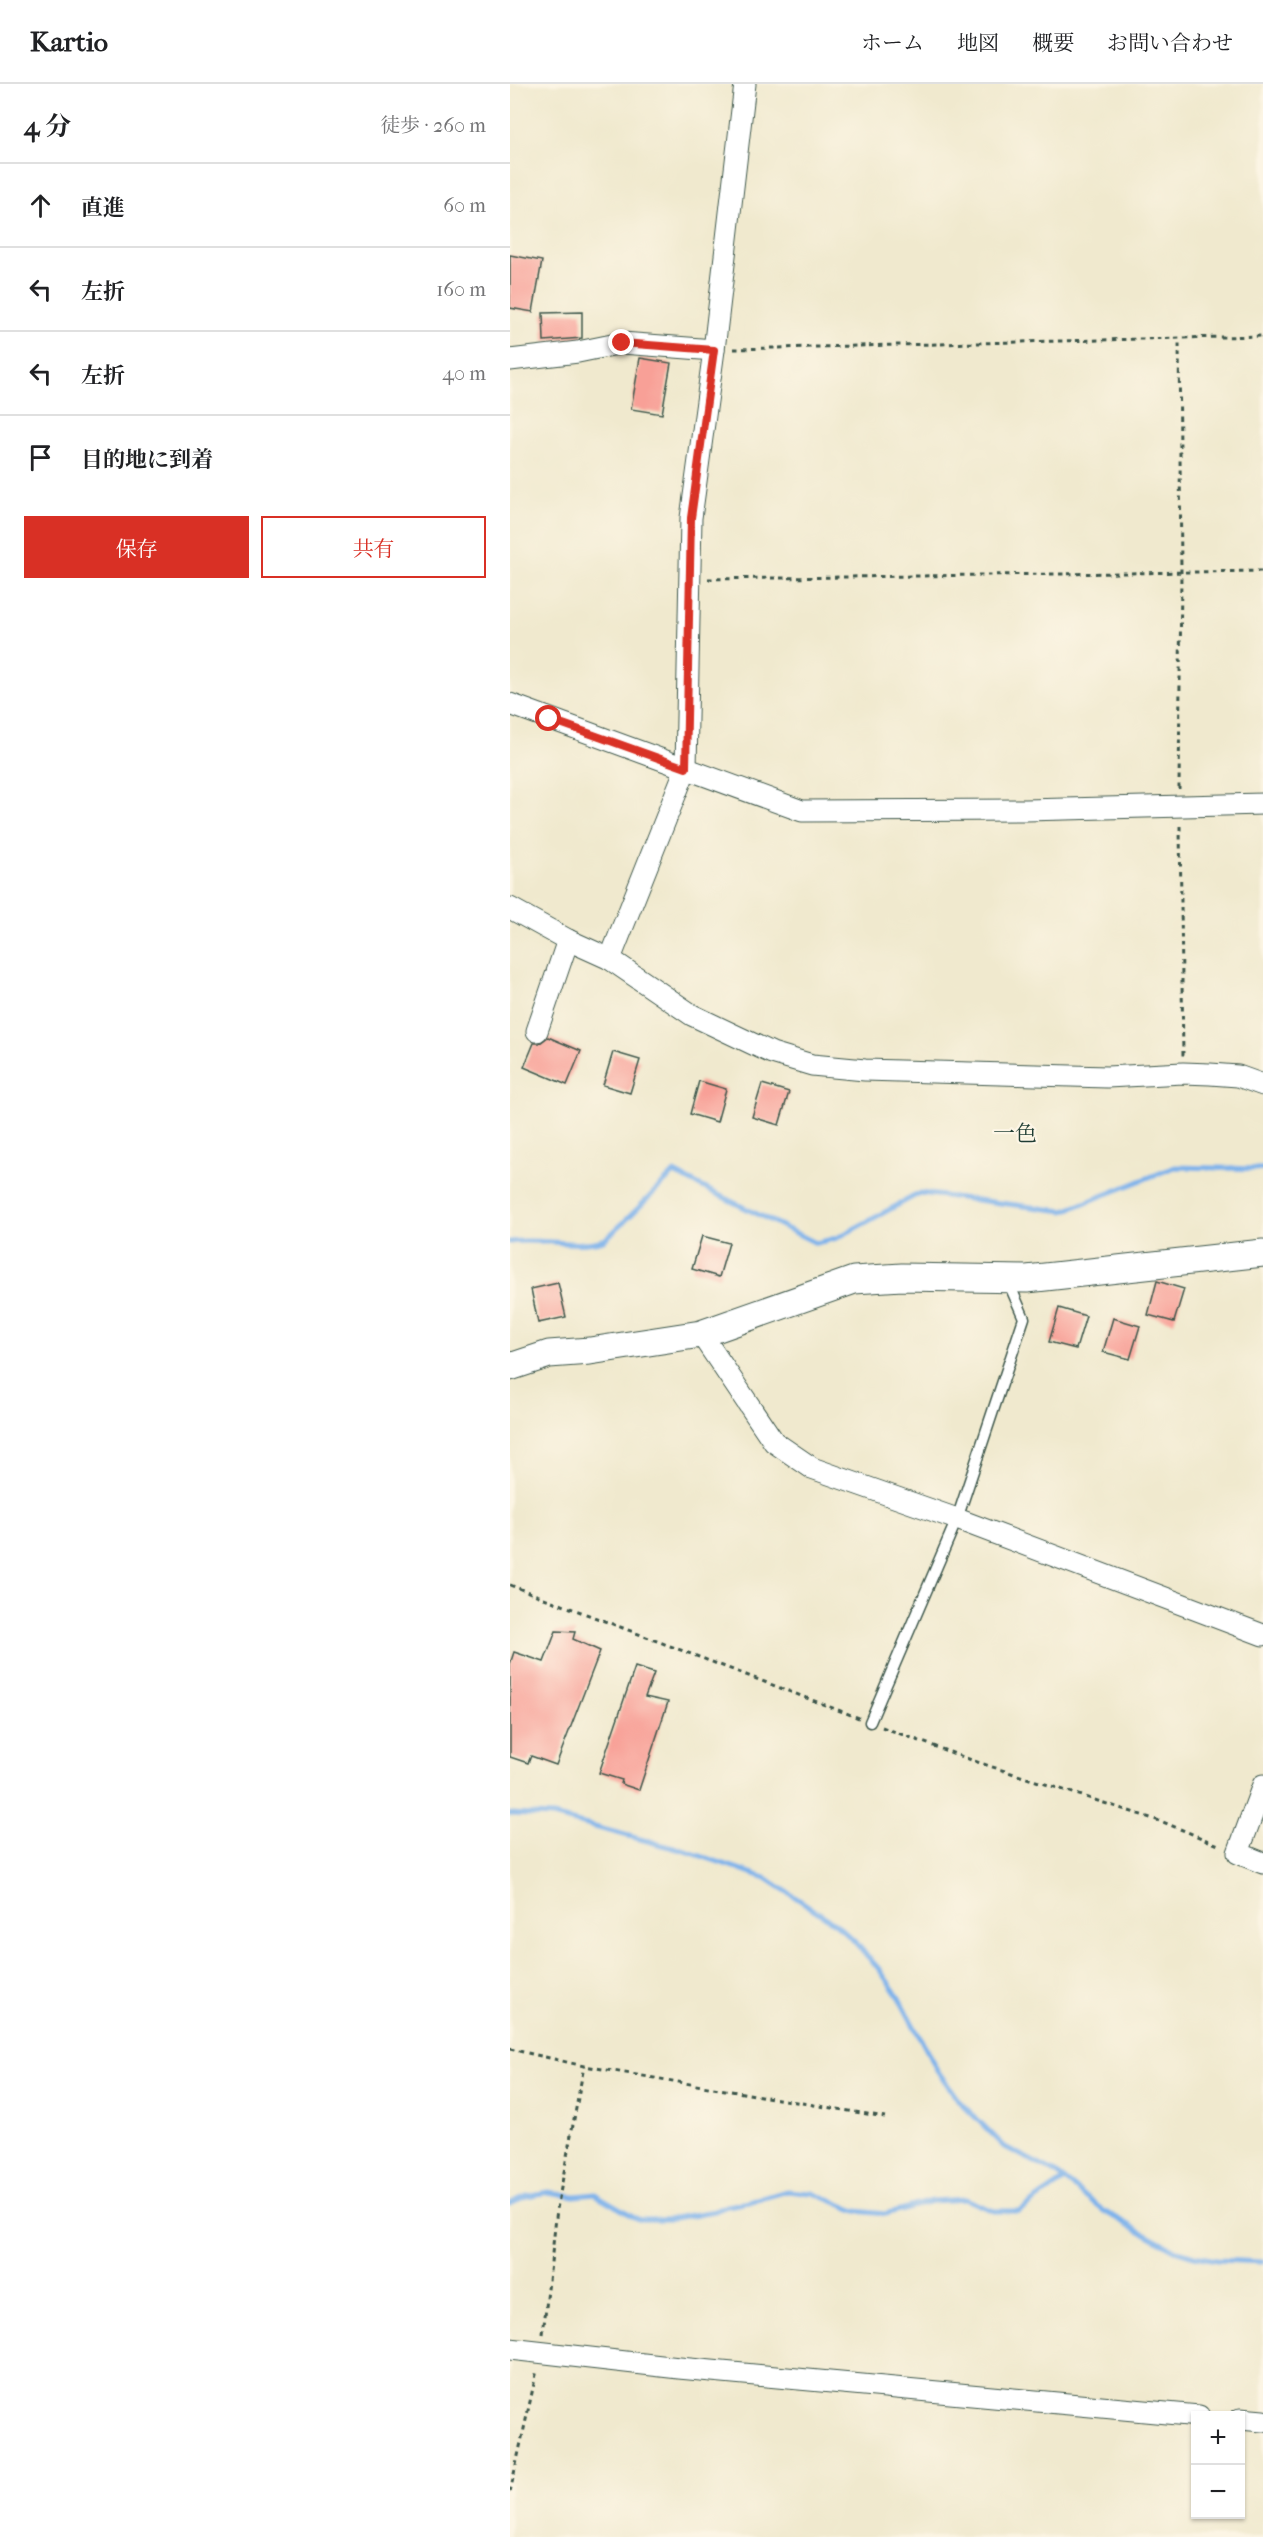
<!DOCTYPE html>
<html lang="ja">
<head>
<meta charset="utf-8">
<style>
  :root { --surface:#fff; --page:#f6f6f6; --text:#202124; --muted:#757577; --line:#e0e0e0; --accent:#d93025 }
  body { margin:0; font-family:"IM FELL French Canon","Noto Serif JP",serif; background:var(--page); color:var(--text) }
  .controls { position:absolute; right:18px; bottom:18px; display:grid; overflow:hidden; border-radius:0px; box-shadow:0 2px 4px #0004 }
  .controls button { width:54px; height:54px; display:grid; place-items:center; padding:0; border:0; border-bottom:2px solid var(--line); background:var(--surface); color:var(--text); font:30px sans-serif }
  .stop { position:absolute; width:18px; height:18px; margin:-14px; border:4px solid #d93025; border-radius:50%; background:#fff }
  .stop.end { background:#d93025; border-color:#fff; box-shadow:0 2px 6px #0008 }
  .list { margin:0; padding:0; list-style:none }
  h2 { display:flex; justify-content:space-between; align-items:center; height:78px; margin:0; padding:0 24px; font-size:26px }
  h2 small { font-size:20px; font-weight:400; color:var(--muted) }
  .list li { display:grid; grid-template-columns:39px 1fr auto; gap:18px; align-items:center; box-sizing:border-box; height:84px; padding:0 24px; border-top:2px solid var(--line) }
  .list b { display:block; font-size:22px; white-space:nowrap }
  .list em { font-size:20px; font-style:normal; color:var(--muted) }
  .actions { display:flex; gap:12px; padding:18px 24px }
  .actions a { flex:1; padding:14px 0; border:2px solid var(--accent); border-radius:0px; text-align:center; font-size:21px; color:var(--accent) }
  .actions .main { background:var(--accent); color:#fff }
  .icon { flex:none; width:33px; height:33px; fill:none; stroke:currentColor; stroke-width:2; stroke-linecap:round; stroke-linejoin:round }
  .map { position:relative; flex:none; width:753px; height:2453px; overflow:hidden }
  header { display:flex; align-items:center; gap:36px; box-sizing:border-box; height:84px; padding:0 30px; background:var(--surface); border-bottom:2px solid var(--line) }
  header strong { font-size:28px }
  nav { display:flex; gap:33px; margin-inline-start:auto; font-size:21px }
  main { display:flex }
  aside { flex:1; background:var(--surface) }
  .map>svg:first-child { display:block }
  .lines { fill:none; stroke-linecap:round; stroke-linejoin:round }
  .stream { stroke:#7db2eb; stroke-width:5 }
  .building { fill:#f8a097 }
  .service-casing { stroke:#3e574b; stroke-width:13 }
  .minor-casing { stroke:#3e574b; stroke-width:23 }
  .tertiary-casing { stroke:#3e574b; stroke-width:29 }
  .path { stroke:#3e574b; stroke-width:3; stroke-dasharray:4.5 4.5; stroke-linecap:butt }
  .service { stroke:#fff; stroke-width:10 }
  .minor { stroke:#fff; stroke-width:21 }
  .tertiary { stroke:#fff; stroke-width:27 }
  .route { stroke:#d93025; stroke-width:8 }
  .labels { text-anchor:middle; stroke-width:4.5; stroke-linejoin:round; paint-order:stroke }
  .quarter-label { font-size:22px; fill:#1f3d34; stroke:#fcf5e5 }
</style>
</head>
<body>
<header>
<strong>Kartio</strong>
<nav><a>ホーム</a><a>地図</a><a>概要</a><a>お問い合わせ</a></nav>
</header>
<main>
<aside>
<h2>4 分<small>徒歩 · 260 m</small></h2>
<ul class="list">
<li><svg class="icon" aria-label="ahead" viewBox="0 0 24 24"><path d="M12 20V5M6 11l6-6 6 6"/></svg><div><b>直進</b></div><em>60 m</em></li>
<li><svg class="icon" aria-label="left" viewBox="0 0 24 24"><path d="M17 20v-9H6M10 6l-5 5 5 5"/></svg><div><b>左折</b></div><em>160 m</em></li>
<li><svg class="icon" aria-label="left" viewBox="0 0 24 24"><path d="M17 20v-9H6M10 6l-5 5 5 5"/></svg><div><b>左折</b></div><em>40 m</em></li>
<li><svg class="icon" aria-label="arrive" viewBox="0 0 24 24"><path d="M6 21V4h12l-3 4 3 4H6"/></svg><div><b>目的地に到着</b></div></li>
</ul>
<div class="actions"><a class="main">保存</a><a>共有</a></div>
</aside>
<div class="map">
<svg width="753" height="2453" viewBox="0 0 753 2453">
  <rect width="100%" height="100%" fill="#fcf5e5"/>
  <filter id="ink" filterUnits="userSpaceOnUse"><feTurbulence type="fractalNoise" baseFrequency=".0167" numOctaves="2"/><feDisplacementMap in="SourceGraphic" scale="12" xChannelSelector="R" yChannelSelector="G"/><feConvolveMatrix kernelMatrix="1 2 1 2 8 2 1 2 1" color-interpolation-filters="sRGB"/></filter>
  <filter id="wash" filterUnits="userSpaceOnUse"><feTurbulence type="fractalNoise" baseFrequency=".008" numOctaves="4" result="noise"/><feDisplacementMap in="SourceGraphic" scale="24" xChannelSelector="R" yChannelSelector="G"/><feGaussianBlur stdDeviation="1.35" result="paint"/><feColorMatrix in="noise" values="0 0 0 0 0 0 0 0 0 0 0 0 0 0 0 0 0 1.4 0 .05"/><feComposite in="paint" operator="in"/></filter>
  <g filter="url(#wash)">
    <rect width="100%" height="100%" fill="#f0e9ce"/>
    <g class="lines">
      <g class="stream">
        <path d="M0,1158C30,1153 64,1165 93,1156C99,1155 153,1098 164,1089L306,1159L327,1154L410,1109L554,1127L665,1083L753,1085"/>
        <path d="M0,1730L43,1732L179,1768L256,1794L326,1840L344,1857L369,1885L388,1912L427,1986L449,2017L495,2063L546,2089L594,2127L665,2166L684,2172L707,2176L753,2178"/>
        <path d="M0,2119L16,2112L38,2108L64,2112L85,2110L128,2135H158L205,2127L217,2122L239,2118L277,2107L303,2109L346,2127L375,2130L421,2117L455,2115L483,2127H509L555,2096"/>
      </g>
    </g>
    <g id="blocks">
      <g class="building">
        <path d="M0,171L32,177L23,228L0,224Z"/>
        <path d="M72,228V254L34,257L33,229Z"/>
        <path d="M130,274L161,279L152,330L121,325Z"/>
        <path d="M38,953L71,967L57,1001L14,983L24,959H30Z"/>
        <path d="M103,968L130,976L120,1009L93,1001Z"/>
        <path d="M189,997L216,1005L207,1038L180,1030Z"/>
        <path d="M252,1000L279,1008L269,1041L242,1033Z"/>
        <path d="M192,1152L219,1159L209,1193L182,1185Z"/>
        <path d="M647,1197L674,1205L664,1238L638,1231Z"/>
        <path d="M48,1199L56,1233L28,1239L21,1205Z"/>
        <path d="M549,1224L576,1232L566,1265L539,1258Z"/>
        <path d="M603,1234L630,1242L620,1275L593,1268Z"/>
        <path d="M46,1547L65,1548L63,1555L90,1567L46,1681L21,1672L18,1679L0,1673V1580L4,1568L34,1578Z"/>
        <path d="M125,1583L144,1589L135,1613L158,1618L129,1706L111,1700L112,1696L89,1689Z"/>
      </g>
    </g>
  </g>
  <g filter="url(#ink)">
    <use href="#blocks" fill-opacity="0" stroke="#3e574b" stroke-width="1.5"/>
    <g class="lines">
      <defs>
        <path id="service" d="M360,1638L447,1435L514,1234L497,1195"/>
        <g id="minor">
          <path d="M0,276L68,268L112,259L204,266"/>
          <path d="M0,620L292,727L516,726L753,720"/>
          <path d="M0,824L58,856L100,875L182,931L262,969L302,981L355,986L597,993L673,989L700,990L728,992L753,1001"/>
          <path d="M100,875L176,684L181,434L204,266L235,0"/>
          <path d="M27,947L58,856"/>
          <path d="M191,1250L264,1358L302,1384L447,1435L753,1551"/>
          <path d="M753,1701L728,1769L753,1779"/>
          <path d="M0,2265L169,2284L689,2332"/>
          <path d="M730,2335L753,2337"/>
        </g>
        <path id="tertiary" d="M0,1283L39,1270L80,1267L191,1250L344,1196L392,1193L517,1195L753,1169"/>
      </defs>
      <use href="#service" class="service-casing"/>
      <use href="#minor" class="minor-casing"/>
      <use href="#tertiary" class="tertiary-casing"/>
      <g class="path">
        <path d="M224,265L753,252"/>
        <path d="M198,495L753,487"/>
        <path d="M669,705L671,488L669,254"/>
        <path d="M670,742L673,972"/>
        <path d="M0,1501L349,1634"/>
        <path d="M372,1643L464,1677L653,1738L711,1762"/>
        <path d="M0,1965L74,1982L375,2033"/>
        <path d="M33,2250L47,2125L74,1982"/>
        <path d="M0,2408L27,2286"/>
      </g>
      <use href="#service" class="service"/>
      <use href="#minor" class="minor"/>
      <use href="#tertiary" class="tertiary"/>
    </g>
  </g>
  <g class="lines" filter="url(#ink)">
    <path class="route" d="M39,635L176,684L181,434L204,266L112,259"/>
  </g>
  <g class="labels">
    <g class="quarter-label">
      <text x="505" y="1057">一色</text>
    </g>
  </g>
</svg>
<div class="controls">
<button>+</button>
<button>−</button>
</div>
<div class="stop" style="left:39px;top:635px"></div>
<div class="stop end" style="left:112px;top:259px"></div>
</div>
</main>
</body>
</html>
